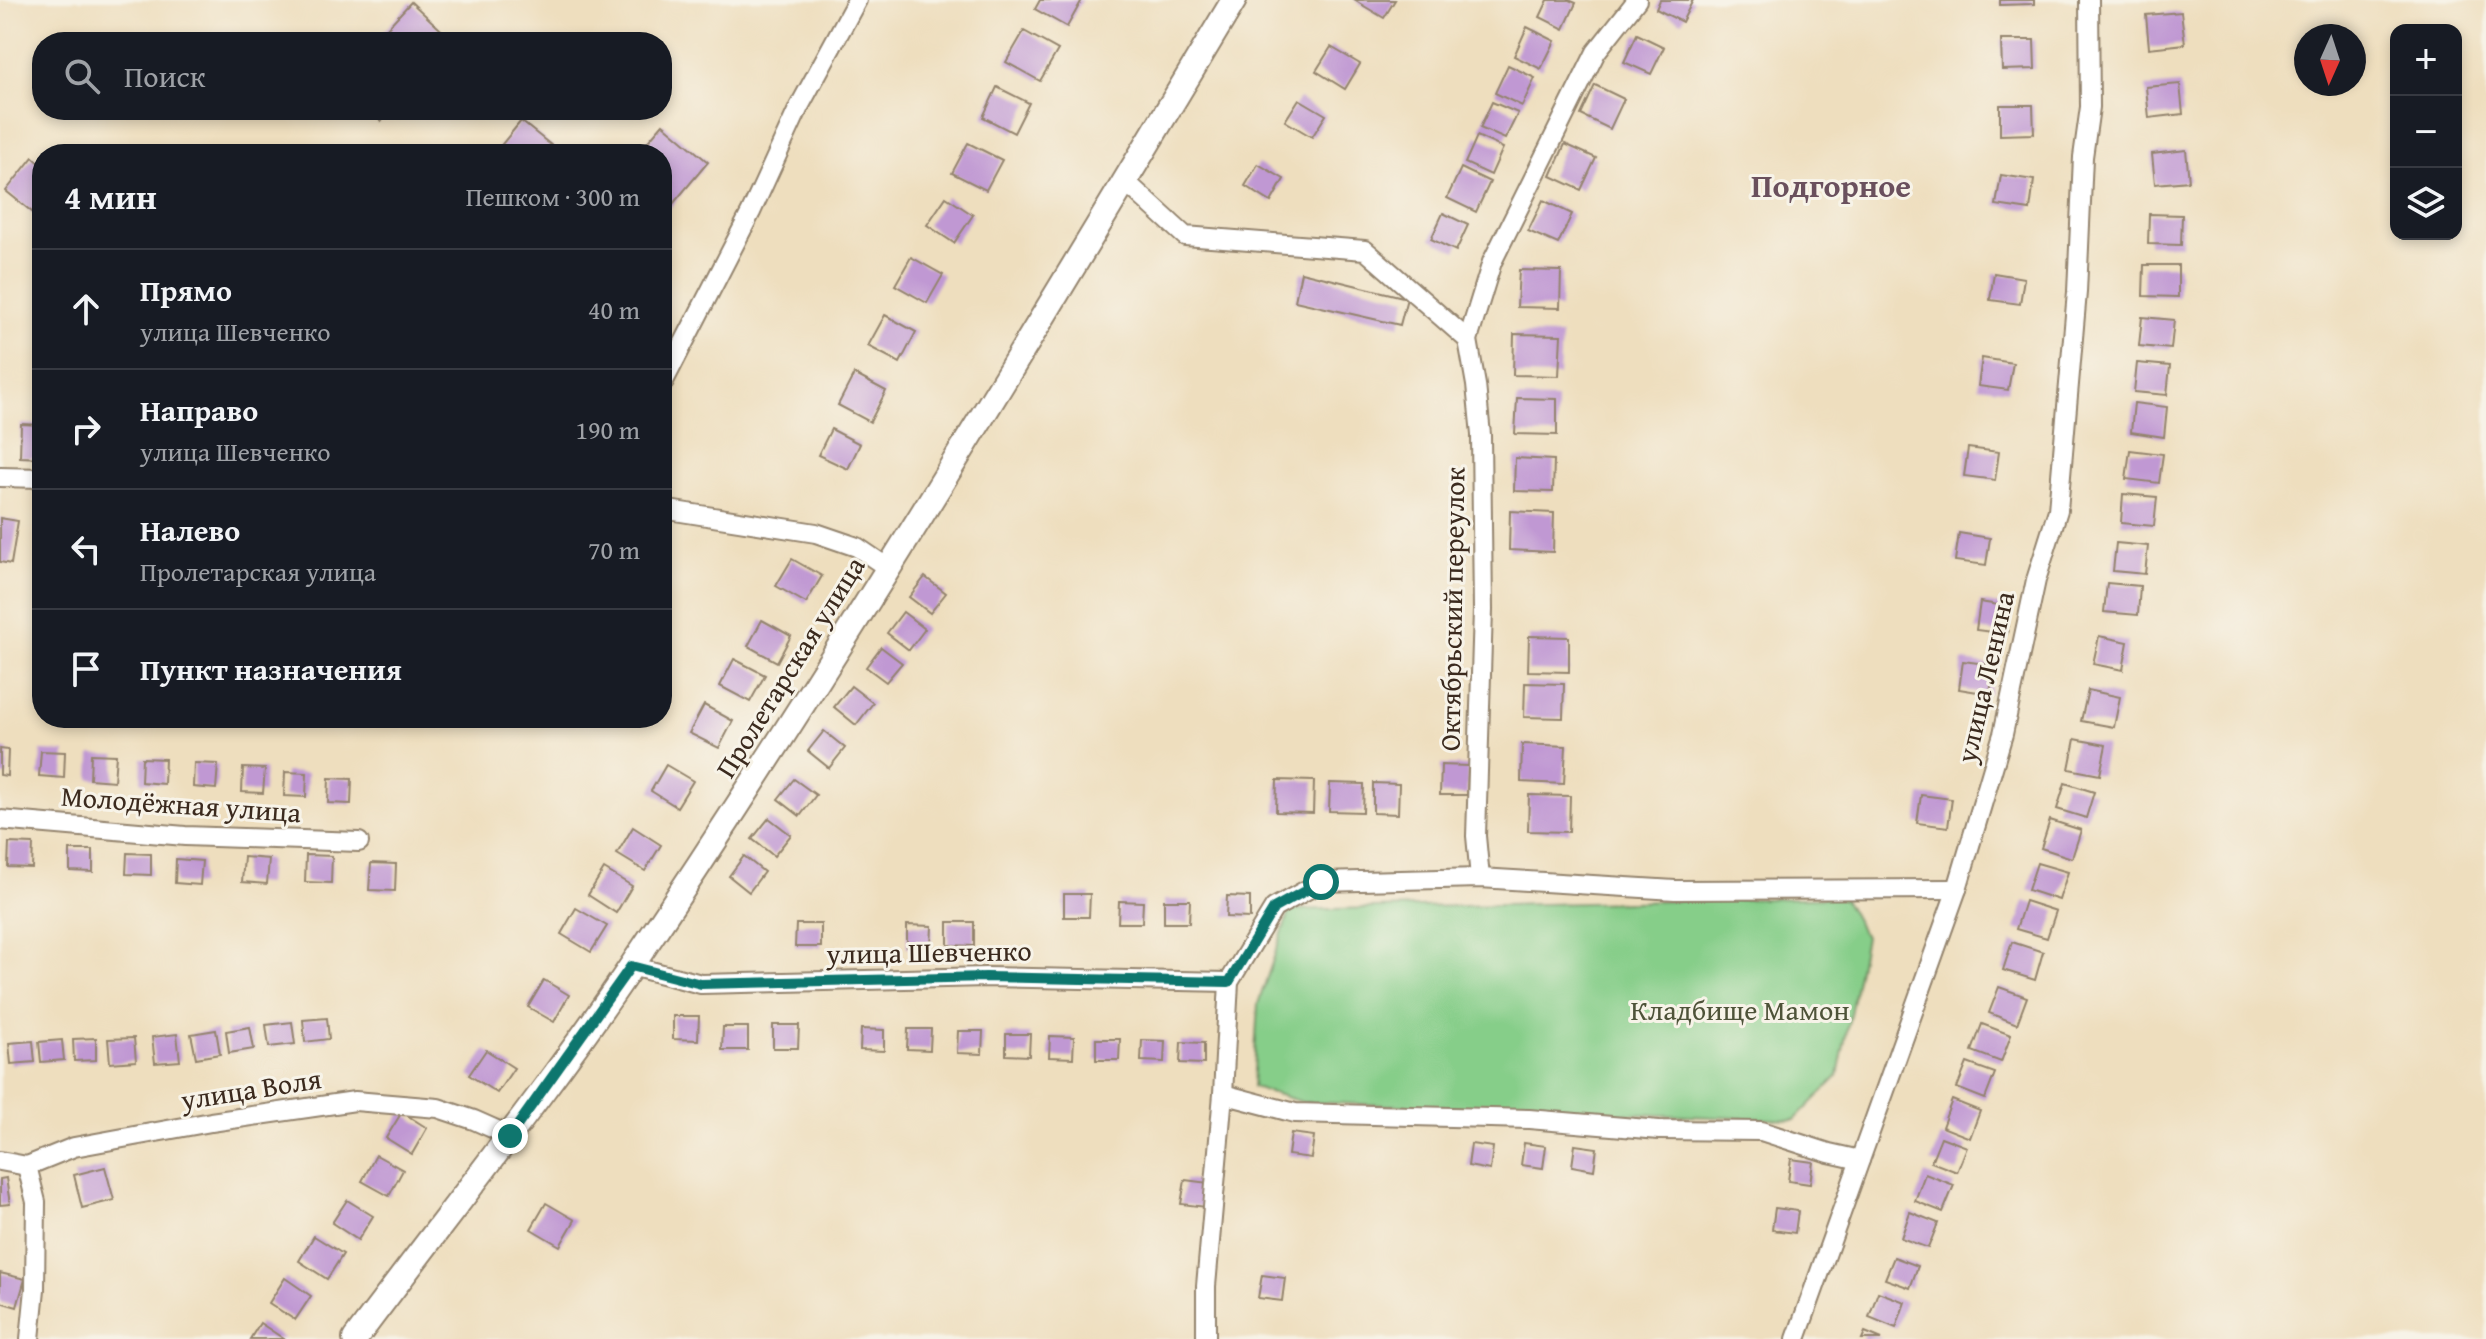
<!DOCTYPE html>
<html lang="ru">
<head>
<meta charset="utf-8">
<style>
  :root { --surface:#171b24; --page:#20242c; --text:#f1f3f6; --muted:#9ea1a6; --line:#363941 }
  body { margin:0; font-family:"Gentium Book Plus",serif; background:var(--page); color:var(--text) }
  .controls { position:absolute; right:24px; top:24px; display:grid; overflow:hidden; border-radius:16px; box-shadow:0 4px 12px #0003 }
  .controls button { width:72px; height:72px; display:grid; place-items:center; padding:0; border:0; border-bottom:2px solid var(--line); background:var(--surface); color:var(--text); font:40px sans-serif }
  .compass { position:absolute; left:2294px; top:24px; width:72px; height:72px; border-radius:50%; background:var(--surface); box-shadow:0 4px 12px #0003; rotate:183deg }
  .stop { position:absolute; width:24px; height:24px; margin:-18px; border:6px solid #0f766e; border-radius:50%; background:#fff }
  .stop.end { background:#0f766e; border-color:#fff; box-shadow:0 2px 8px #0008 }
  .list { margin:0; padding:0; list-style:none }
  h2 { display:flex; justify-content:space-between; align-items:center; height:104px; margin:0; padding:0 32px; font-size:34px }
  h2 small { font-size:26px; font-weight:400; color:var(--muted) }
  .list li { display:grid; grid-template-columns:52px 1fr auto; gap:24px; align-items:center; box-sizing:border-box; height:120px; padding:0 32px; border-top:2px solid var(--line) }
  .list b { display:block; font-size:30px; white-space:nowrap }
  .list p { margin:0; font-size:26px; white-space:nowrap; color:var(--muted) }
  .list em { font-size:26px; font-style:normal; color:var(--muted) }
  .icon { flex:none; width:44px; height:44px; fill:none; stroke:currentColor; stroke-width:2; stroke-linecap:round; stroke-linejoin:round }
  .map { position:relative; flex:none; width:2486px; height:1339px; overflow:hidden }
  .search { position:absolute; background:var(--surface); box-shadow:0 4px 12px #0003; left:32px; top:32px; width:640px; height:88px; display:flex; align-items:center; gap:20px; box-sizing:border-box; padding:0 28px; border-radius:32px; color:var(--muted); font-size:30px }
  .panel { position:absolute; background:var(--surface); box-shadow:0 4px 12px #0003; left:32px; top:144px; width:640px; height:584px; border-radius:32px }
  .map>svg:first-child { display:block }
  .green { fill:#86ce89; stroke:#607c54; stroke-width:2 }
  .building { fill:#c098d3 }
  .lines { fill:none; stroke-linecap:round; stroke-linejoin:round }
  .minor-casing { stroke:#94846e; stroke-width:22 }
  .tertiary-casing { stroke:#94846e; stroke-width:28 }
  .minor { stroke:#fff; stroke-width:18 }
  .tertiary { stroke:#fff; stroke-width:24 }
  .route { stroke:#0f766e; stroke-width:10 }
  .labels { text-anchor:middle; stroke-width:6; stroke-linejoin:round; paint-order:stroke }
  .street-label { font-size:28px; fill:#3b2a1e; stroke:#f7f3e8 }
  .park-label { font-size:28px; fill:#4e5339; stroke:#f7f3e8 }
  .quarter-label { font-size:32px; font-weight:bold; fill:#6a505d; stroke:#f7f3e8 }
</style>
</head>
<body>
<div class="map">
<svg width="2486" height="1339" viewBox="0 0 2486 1339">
  <rect width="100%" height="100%" fill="#f7f3e8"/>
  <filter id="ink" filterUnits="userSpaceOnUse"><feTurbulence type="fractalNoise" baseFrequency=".0125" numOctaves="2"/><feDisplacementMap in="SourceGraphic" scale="16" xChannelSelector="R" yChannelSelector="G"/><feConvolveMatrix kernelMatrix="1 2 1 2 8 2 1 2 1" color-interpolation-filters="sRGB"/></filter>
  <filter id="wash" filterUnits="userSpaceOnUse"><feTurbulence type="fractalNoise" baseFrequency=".006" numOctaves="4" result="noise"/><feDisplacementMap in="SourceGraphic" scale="32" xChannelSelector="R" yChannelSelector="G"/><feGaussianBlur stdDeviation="1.8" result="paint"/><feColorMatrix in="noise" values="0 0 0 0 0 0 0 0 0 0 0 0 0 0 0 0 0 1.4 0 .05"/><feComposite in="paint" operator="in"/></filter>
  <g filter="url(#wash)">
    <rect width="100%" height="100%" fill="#eedebe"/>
    <path class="green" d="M1843,897L1865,937L1838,1076L1795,1120L1302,1102L1253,1087L1258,1004L1290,910Z"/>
    <g id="blocks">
      <g class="building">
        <path d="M1040,0H1082L1067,27L1035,9Z"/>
        <path d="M1354,0H1395L1384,18Z"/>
        <path d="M1548,0H1569L1576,3L1564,29L1540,17Z"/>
        <path d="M1660,0H1693L1682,22L1656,9Z"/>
        <path d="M2000,0H2034V4L2000,5Z"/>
        <path d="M411,2L454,42H374Z"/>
        <path d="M2181,12L2185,44L2149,48L2146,15Z"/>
        <path d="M1527,27L1555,41L1541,69L1514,56Z"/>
        <path d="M1024,31L1058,50L1040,81L1006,62Z"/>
        <path d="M1637,34L1664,47L1651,74L1624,62Z"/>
        <path d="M2001,40H2034L2035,69L2002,70Z"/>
        <path d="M1331,47L1360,64L1345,89L1316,71Z"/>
        <path d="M1508,65L1535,78L1522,106L1495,93Z"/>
        <path d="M2180,84L2183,114L2149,118L2146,87Z"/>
        <path d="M1595,85L1624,99L1610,129L1581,115Z"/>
        <path d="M997,87L1029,103L1014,133L983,117Z"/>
        <path d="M1299,99L1326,115L1312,137L1285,121Z"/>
        <path d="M1492,102L1518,113L1505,139L1480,128Z"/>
        <path d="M2000,105H2033L2034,134L2000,135Z"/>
        <path d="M369,110H392L381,121Z"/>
        <path d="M521,121L562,154H494Z"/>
        <path d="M663,124L708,162L662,217V154H637Z"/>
        <path d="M1477,136L1503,148L1491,175L1465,163Z"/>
        <path d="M968,143L1002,160L986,190L952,173Z"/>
        <path d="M1565,144L1596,158L1581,190L1551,176Z"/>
        <path d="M2186,150L2189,181L2155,184L2152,154Z"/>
        <path d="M33,157L42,165V211L37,216L6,191Z"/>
        <path d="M1258,164L1284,179L1271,202L1245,186Z"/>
        <path d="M1461,168L1490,182L1476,212L1447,198Z"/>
        <path d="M2001,175L2034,180L2030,210L1996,205Z"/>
        <path d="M946,197L973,215L954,243L927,225Z"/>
        <path d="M1543,200L1572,214L1558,244L1528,231Z"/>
        <path d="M1443,213L1468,225L1456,251L1431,239Z"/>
        <path d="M2149,214L2182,215L2181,245L2148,244Z"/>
        <path d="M911,257L943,275L927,303L895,285Z"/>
        <path d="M2144,265H2178V297L2143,296Z"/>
        <path d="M1519,270L1561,271L1560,308L1517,307Z"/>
        <path d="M1301,272L1407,298L1400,325L1295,301Z"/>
        <path d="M1994,273L2024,278L2020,304L1990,300Z"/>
        <path d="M885,315L916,332L900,363L868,346Z"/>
        <path d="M2142,317L2174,320L2171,349L2139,346Z"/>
        <path d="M1514,334L1561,335L1559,376L1513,375Z"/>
        <path d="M1982,358L2013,363L2008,390L1978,386Z"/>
        <path d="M2137,363L2170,366L2167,395L2134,392Z"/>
        <path d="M854,374L886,391L870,422L838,405Z"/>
        <path d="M1517,398L1557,399V435L1515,434Z"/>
        <path d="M2134,403L2167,407L2164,437L2131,432Z"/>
        <path d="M21,424L42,425V458L20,457Z"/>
        <path d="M831,429L860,444L848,469L818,455Z"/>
        <path d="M1968,448L1999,452L1995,480L1964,476Z"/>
        <path d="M2130,450L2163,454L2159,483L2126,479Z"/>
        <path d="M1515,458L1554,460L1553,492L1514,491Z"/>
        <path d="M2123,494L2157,497L2154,526L2121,523Z"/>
        <path d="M1510,511L1554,513L1553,552L1509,550Z"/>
        <path d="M0,518L18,521L11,564L0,562Z"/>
        <path d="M1959,533L1990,538L1986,565L1955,561Z"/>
        <path d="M40,541H42V560H37Z"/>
        <path d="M2116,543L2148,546L2145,574L2113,571Z"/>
        <path d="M792,559L822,576L806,603L776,586Z"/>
        <path d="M925,577L946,593L930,613L909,597Z"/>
        <path d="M2107,583L2140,586L2138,615L2104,612Z"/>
        <path d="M1980,602L2011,607L2007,634L1976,630Z"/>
        <path d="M903,612L925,629L909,650L887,633Z"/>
        <path d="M762,620L791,636L777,662L748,646Z"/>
        <path d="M1529,636L1569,637V672L1528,671Z"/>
        <path d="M2099,636L2128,642L2123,670L2093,664Z"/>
        <path d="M881,647L902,663L886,682L866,667Z"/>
        <path d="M734,659L765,675L750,702L720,686Z"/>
        <path d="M1963,661L1994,665L1990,694L1959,689Z"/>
        <path d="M1525,683L1564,684L1563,718L1524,717Z"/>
        <path d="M851,686L873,703L856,725L834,707Z"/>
        <path d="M2088,690L2120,697L2114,727L2081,721Z"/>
        <path d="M704,705L733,721L719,748L689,733Z"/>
        <path d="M824,731L845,748L829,768L808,751Z"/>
        <path d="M2075,739L2106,745L2100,775L2069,769Z"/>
        <path d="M1522,744L1566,746L1564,784L1521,782Z"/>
        <path d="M0,749L8,750L7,776L0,775Z"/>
        <path d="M41,751L65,752L64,778L39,776Z"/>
        <path d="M91,754L116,755L114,781L90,779Z"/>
        <path d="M142,758L165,759L164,784L141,782Z"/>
        <path d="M194,763L218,764L216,789L193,787Z"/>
        <path d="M666,765L693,781L677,807L651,791Z"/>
        <path d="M1441,765L1468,766L1467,795H1440Z"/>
        <path d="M243,768L265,769L263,793L242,792Z"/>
        <path d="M285,772L307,773L306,797L284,796Z"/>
        <path d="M329,778L352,779L351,804L328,803Z"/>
        <path d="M794,779L816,795L800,816L778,799Z"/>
        <path d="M1277,780L1314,781L1313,813L1276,812Z"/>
        <path d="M1330,783L1364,784L1363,812L1329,811Z"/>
        <path d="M1373,783L1399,784L1398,814L1373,813Z"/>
        <path d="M2065,783L2094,792L2086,818L2057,809Z"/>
        <path d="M1529,795L1570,796L1569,832L1528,831Z"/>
        <path d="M1921,795L1952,799L1948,827L1917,823Z"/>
        <path d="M769,818L791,835L774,856L752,839Z"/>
        <path d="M2050,820L2081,830L2072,858L2041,848Z"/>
        <path d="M633,827L661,845L645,871L617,854Z"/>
        <path d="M9,843L33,844L32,868L8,867Z"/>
        <path d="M70,850H93V872L70,871Z"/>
        <path d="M127,853L151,854V875L126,874Z"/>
        <path d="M306,855L332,856L331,883L305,882Z"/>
        <path d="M744,856L764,872L749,892L729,876Z"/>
        <path d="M244,857L269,859L267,884L242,882Z"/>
        <path d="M176,859L202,861L200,885L175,883Z"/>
        <path d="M371,863L396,864L395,891L369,890Z"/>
        <path d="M2037,863L2068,872L2059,900L2028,890Z"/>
        <path d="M604,869L632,886L616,913L588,895Z"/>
        <path d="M1064,894H1090L1089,917H1064Z"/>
        <path d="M1227,896L1250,897V918L1226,917Z"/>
        <path d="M1164,900H1190L1189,923H1164Z"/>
        <path d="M1119,901L1143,902L1142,923H1118Z"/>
        <path d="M2025,901L2056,911L2047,938L2016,929Z"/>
        <path d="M576,908L607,926L591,952L561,934Z"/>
        <path d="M948,922H974V946L948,945Z"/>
        <path d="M796,924H821V947H795Z"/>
        <path d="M907,925L932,926L931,948L907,947Z"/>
        <path d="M2012,942L2043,952L2035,980L2003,970Z"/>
        <path d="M544,980L569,995L554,1022L528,1007Z"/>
        <path d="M1999,987L2027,997L2017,1024L1989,1013Z"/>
        <path d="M673,1016H699L698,1040L673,1039Z"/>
        <path d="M327,1018L329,1039L305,1042L303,1020Z"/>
        <path d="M292,1022L295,1044L269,1047L266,1025Z"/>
        <path d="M1982,1024L2011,1035L2001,1062L1972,1051Z"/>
        <path d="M773,1025H799L798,1048H773Z"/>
        <path d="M250,1027L254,1049L229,1053L226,1031Z"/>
        <path d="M723,1027H748V1050H722Z"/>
        <path d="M861,1029L884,1030V1051L860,1050Z"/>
        <path d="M908,1029H931L930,1050L907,1049Z"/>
        <path d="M216,1030L220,1054L196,1058L191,1034Z"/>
        <path d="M958,1031H983L982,1054L957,1053Z"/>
        <path d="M177,1034L180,1061L155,1063L152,1037Z"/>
        <path d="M1006,1034H1030L1029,1056L1006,1055Z"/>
        <path d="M1050,1036L1074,1037L1073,1058L1049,1057Z"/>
        <path d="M96,1038V1060L74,1061L73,1039Z"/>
        <path d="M134,1038L136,1061L110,1063L108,1039Z"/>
        <path d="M1096,1039H1120L1119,1060H1096Z"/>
        <path d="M62,1040L64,1060L41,1062L39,1042Z"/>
        <path d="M1142,1040L1165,1041L1164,1062L1141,1061Z"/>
        <path d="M33,1041L35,1062L11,1064L9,1043Z"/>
        <path d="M1181,1042L1204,1043V1064L1180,1063Z"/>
        <path d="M486,1050L514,1068L497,1093L469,1075Z"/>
        <path d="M1967,1063L1995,1073L1985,1099L1957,1088Z"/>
        <path d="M1952,1100L1980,1111L1970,1138L1942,1127Z"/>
        <path d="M402,1112L427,1128L412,1154L386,1138Z"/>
        <path d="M1291,1133L1314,1136L1311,1158L1288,1155Z"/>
        <path d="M1941,1137L1967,1147L1957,1172L1931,1162Z"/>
        <path d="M1524,1143L1546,1146L1543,1168L1521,1165Z"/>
        <path d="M1471,1144L1493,1147L1490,1170L1468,1166Z"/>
        <path d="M1575,1145L1597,1148L1594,1170L1572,1166Z"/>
        <path d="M376,1155L403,1170L389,1196L362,1181Z"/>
        <path d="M1791,1159L1813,1162L1810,1184L1788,1181Z"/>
        <path d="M105,1167L114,1200L82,1208L74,1175Z"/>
        <path d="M1925,1174L1954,1185L1943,1212L1915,1201Z"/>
        <path d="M6,1178L10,1204L0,1205V1179Z"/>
        <path d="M1185,1180L1209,1183L1206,1207L1181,1204Z"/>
        <path d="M347,1200L373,1216L358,1240L332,1223Z"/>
        <path d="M546,1203L575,1220L560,1246L531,1229Z"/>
        <path d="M1775,1208L1798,1211L1795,1233L1772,1230Z"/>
        <path d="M1910,1212L1938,1223L1928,1248L1901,1238Z"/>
        <path d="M314,1236L343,1254L327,1279L299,1261Z"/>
        <path d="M1894,1257L1918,1266L1910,1288L1885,1279Z"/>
        <path d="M0,1273L25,1279L17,1307L0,1302Z"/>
        <path d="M1262,1275L1285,1278L1282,1301L1258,1298Z"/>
        <path d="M285,1278L311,1296L295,1320L269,1303Z"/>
        <path d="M1878,1292L1905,1302L1896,1328L1869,1317Z"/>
        <path d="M260,1323L284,1339H250Z"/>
        <path d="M1865,1332L1882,1339H1862Z"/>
      </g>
    </g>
  </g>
  <g filter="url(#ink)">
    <use href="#blocks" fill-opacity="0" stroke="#94846e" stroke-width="2"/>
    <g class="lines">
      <defs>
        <g id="minor">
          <path d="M1125,181L1185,236L1365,250L1468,340"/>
          <path d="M662,385L751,212L799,107L857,0"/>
          <path d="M0,477L42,478"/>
          <path d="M662,509L816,533L857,547L888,568"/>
          <path d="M0,820L185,836L359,842"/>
          <path d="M1480,878L1476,836L1483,610L1481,435L1476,385L1468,340L1492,262L1596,52L1637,0"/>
          <path d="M631,966L701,984L986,977L1229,982"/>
          <path d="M1223,1094L1295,1113L1529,1119L1659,1130L1761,1131L1829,1153L1860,1160"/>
          <path d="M0,1161L27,1166L74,1147L211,1122L355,1101L438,1108L474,1120L510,1136"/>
          <path d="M27,1166L36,1202L35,1289L30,1339"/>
          <path d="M1206,1339V1286L1223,1094L1229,982L1274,908L1321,882L1480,878L1675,890L1957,889"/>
          <path d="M1796,1339L1957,889L2003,734L2036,580L2058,510L2077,292L2083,157L2090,107L2089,0"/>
        </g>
        <path id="tertiary" d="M355,1339C448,1214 546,1093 633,964C845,649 1039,324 1234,0"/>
      </defs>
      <use href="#minor" class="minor-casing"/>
      <use href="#tertiary" class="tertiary-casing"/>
      <use href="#minor" class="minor"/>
      <use href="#tertiary" class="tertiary"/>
    </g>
  </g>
  <g class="lines" filter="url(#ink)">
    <path class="route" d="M510,1136L631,966L701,984L986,977L1229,982L1274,908L1321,882"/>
  </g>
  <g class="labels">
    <g class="street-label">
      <text transform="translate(1452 609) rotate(-89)" y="10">Октябрьский переулок</text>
      <text transform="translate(790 667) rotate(-58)" y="10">Пролетарская улица</text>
      <text transform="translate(1985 677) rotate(-77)" y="10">улица Ленина</text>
      <text transform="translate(181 804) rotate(4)" y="10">Молодёжная улица</text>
      <text transform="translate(929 952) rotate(-1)" y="10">улица Шевченко</text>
      <text transform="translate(251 1089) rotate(-9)" y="10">улица Воля</text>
    </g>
    <g class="park-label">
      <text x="1740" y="1020">Кладбище Мамон</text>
    </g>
    <g class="quarter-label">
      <text x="1831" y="197">Подгорное</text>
    </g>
  </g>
</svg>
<div class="controls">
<button>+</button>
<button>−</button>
<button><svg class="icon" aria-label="layers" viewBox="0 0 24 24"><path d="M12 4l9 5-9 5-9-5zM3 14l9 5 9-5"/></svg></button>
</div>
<svg class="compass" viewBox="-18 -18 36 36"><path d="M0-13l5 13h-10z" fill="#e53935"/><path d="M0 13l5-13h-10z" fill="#9ea1a6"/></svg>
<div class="stop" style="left:1321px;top:882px"></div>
<div class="stop end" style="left:510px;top:1136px"></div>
<div class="search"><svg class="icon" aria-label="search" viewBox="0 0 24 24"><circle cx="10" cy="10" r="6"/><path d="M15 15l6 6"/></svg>Поиск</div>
<section class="panel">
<h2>4 мин<small>Пешком · 300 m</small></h2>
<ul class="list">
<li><svg class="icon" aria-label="ahead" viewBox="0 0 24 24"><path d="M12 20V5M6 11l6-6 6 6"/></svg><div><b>Прямо</b><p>улица Шевченко</p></div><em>40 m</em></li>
<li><svg class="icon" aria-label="right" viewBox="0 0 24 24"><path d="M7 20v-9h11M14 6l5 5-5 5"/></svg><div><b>Направо</b><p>улица Шевченко</p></div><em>190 m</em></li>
<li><svg class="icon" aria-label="left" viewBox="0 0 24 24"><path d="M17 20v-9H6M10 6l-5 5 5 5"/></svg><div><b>Налево</b><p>Пролетарская улица</p></div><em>70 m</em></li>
<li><svg class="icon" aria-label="arrive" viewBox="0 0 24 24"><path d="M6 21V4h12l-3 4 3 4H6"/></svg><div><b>Пункт назначения</b></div></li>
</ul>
</section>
</div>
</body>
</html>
